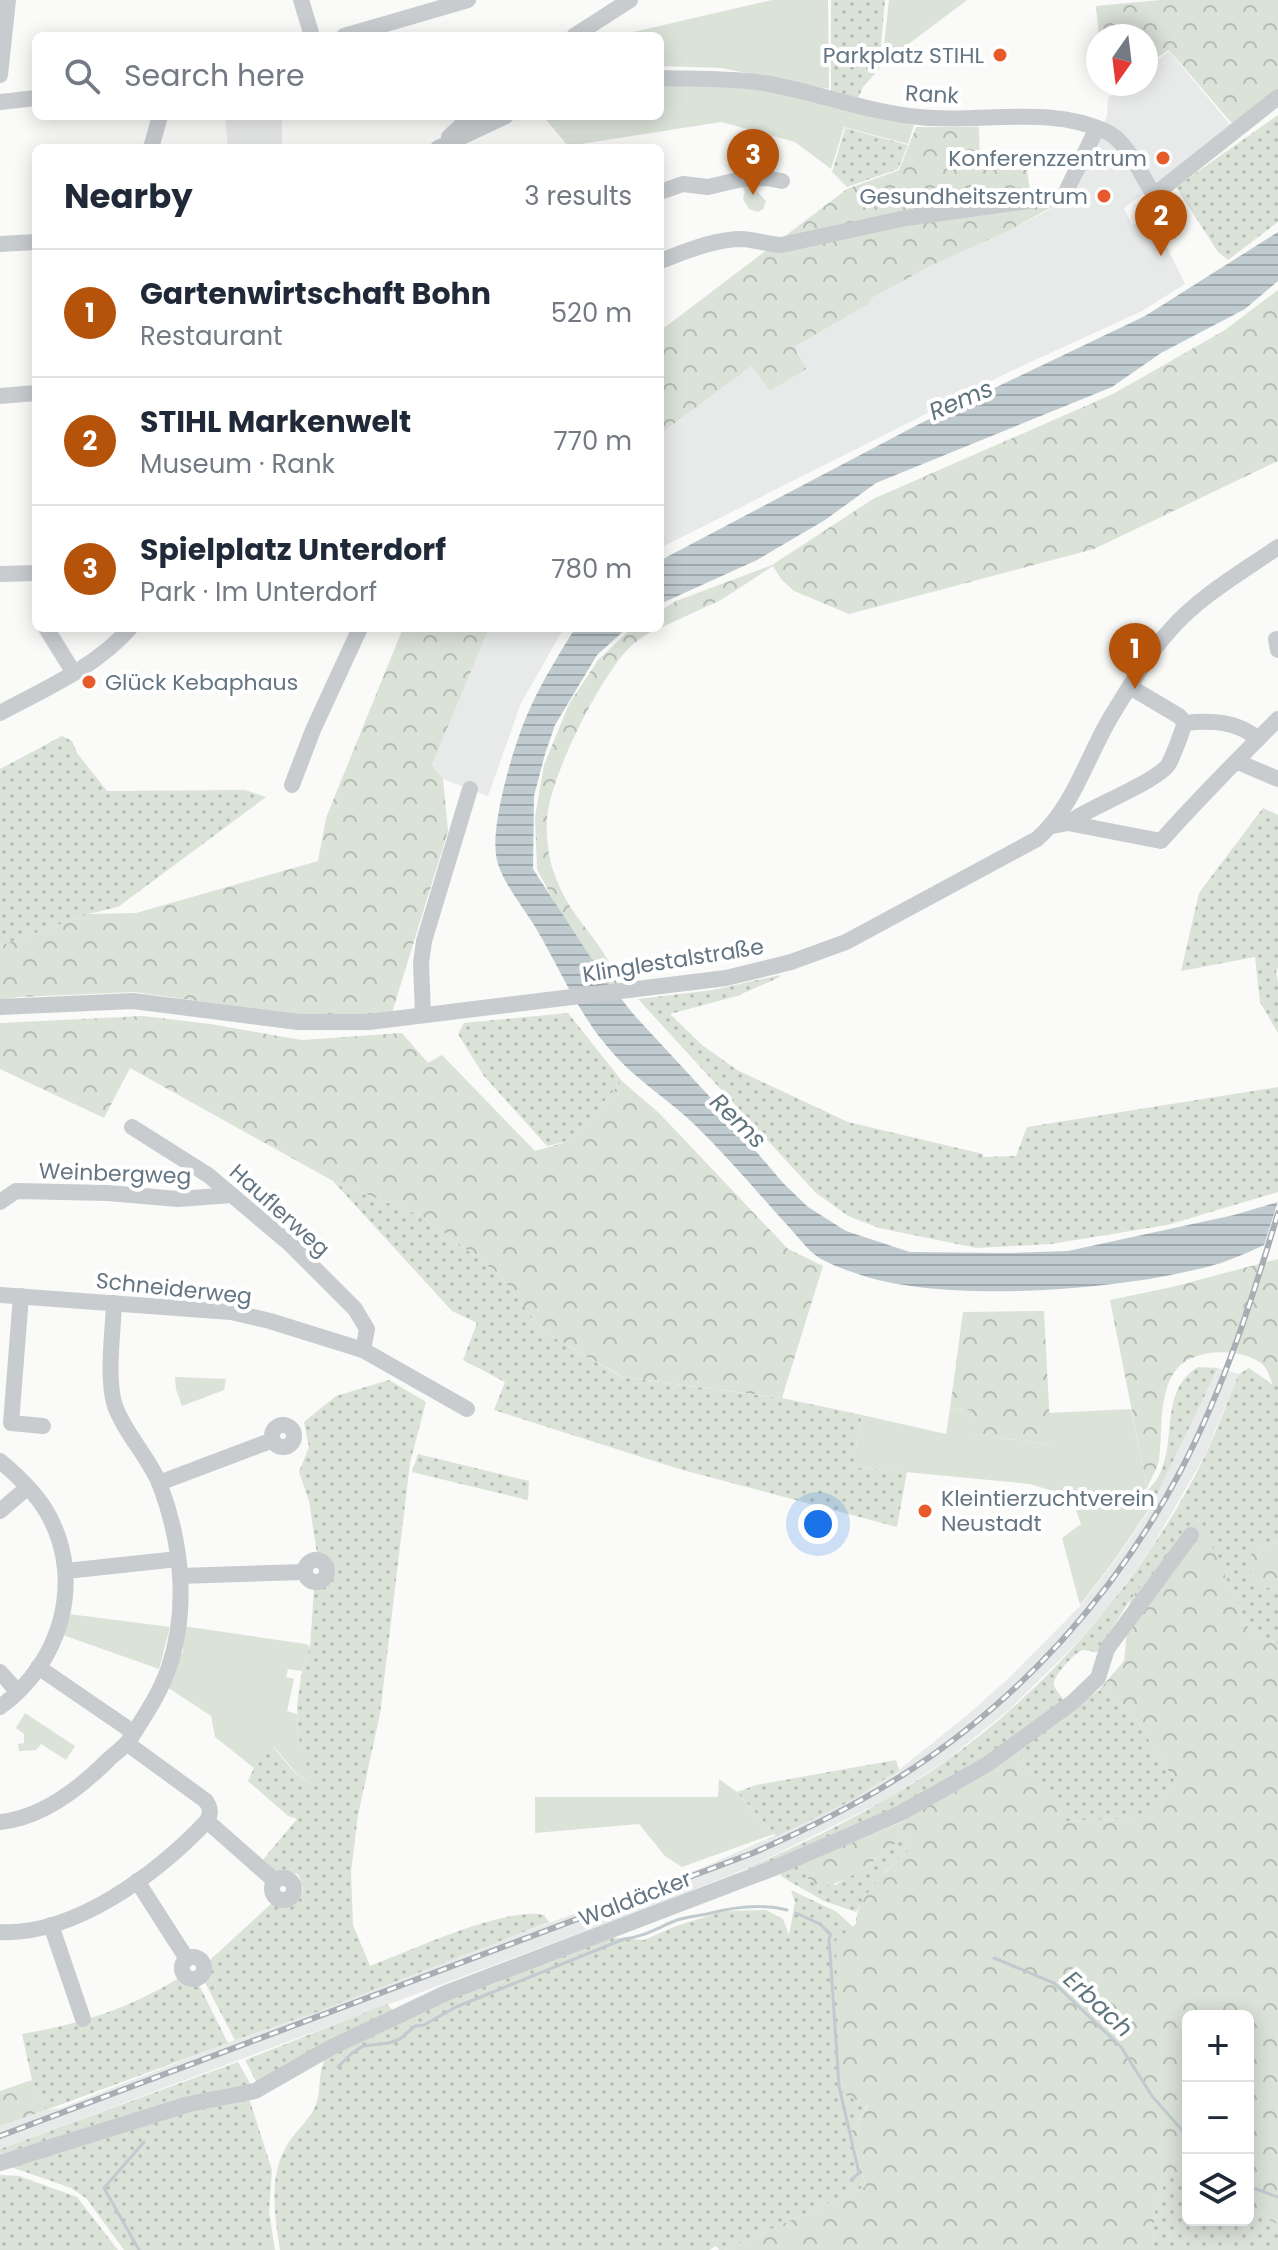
<!DOCTYPE html>
<html lang="en">
<head>
<meta charset="utf-8">
<style>
  :root { --surface:#fff; --page:#f2f2f3; --text:#1f2937; --muted:#747a83; --line:#e0e1e3; --accent:#b45309 }
  body { margin:0; font-family:Poppins,sans-serif; background:var(--page); color:var(--text) }
  .controls { position:absolute; right:24px; bottom:24px; display:grid; overflow:hidden; border-radius:12px; box-shadow:0 4px 20px #0003 }
  .controls button { width:72px; height:72px; display:grid; place-items:center; padding:0; border:0; border-bottom:2px solid var(--line); background:var(--surface); color:var(--text); font:40px sans-serif }
  .compass { position:absolute; left:1086px; top:24px; width:72px; height:72px; border-radius:50%; background:var(--surface); box-shadow:0 4px 20px #0003; rotate:194deg }
  .you { position:absolute; left:818px; top:1524px; width:28px; height:28px; margin:-20px; border:6px solid #fff; border-radius:50%; background:#1a73e8; box-shadow:0 0 0 12px #1a73e833 }
  .badge { display:grid; place-items:center; width:52px; height:52px; border-radius:50%; background:var(--accent); color:#fff; font-size:26px; font-weight:700 }
  .pin { position:absolute; translate:-50% -66px; filter:drop-shadow(0 2px 4px #0008) }
  .pin::after { content:''; position:absolute; top:42px; width:28px; height:24px; background:inherit; clip-path:polygon(0 0,100% 0,50% 100%) }
  .list { margin:0; padding:0; list-style:none }
  h2 { display:flex; justify-content:space-between; align-items:center; height:104px; margin:0; padding:0 32px; font-size:34px }
  h2 small { font-size:26px; font-weight:400; color:var(--muted) }
  .list li { display:grid; grid-template-columns:52px 1fr auto; gap:24px; align-items:center; box-sizing:border-box; height:128px; padding:0 32px; border-top:2px solid var(--line) }
  .list b { display:block; font-size:30px; white-space:nowrap }
  .list p { margin:0; font-size:26px; white-space:nowrap; color:var(--muted) }
  .list em { font-size:26px; font-style:normal; color:var(--muted) }
  .icon { flex:none; width:44px; height:44px; fill:none; stroke:currentColor; stroke-width:2; stroke-linecap:round; stroke-linejoin:round }
  .map { position:relative; flex:none; width:1278px; height:2250px; overflow:hidden }
  .search { position:absolute; background:var(--surface); box-shadow:0 4px 20px #0003; left:32px; top:32px; width:632px; height:88px; display:flex; align-items:center; gap:20px; box-sizing:border-box; padding:0 28px; border-radius:12px; color:var(--muted); font-size:30px }
  .panel { position:absolute; background:var(--surface); box-shadow:0 4px 20px #0003; left:32px; top:144px; width:632px; height:488px; border-radius:12px }
  .map>svg:first-child { display:block }
  .built { fill:#e8e9e9 }
  .grass { fill:url(#grass-dots) }
  .forest { fill:url(#forest-crowns) }
  .green { fill:#dbe2d8 }
  .water { fill:url(#water-rules) }
  .pier { fill:#fafaf8 }
  .lines { fill:none; stroke-linecap:round; stroke-linejoin:round }
  .stream { stroke:#c0cbcf; stroke-width:3 }
  .minor { stroke:#c8cccf; stroke-width:16 }
  .rail-casing { stroke:#a8aeb4; stroke-width:6 }
  .rail { stroke:#fff; stroke-width:3; stroke-dasharray:9; stroke-linecap:butt }
  .poi-dot { fill:#e75a2a; stroke:#fff; stroke-width:3 }
  .labels { text-anchor:middle; stroke-width:8; stroke-linejoin:round; paint-order:stroke }
  .poi-label { font-size:22px; fill:#647583; stroke:#fff; text-anchor:end }
  .street-label { font-size:22px; fill:#647583; stroke:#fff }
  .water-label { font-size:24px; font-style:italic; fill:#5f747c; stroke:#fff }
</style>
</head>
<body>
<div class="map">
<svg width="1278" height="2250" viewBox="0 0 1278 2250">
  <defs>
    <pattern id="grass-dots" width="8" height="8" patternUnits="userSpaceOnUse" patternTransform="scale(2)"><rect width="8" height="8" fill="#dbe2d8"/><path d="M2 2h.1M6 6h.1" fill="none" stroke="#b5bcb5" stroke-width="1.8" stroke-linecap="round"/></pattern>
    <pattern id="forest-crowns" width="20" height="18" patternUnits="userSpaceOnUse" patternTransform="scale(2)"><rect width="20" height="18" fill="#dbe2d8"/><path d="M2 6a3 3 0 1 1 6 0M12 15a3 3 0 1 1 6 0" fill="none" stroke="#b5bcb5"/></pattern>
    <pattern id="water-rules" width="6" height="5" patternUnits="userSpaceOnUse" patternTransform="scale(2)"><rect width="6" height="5" fill="#c0cbcf"/><path d="M0 2.5h6" fill="none" stroke="#a0a9ad"/></pattern>
  </defs>
  <rect width="100%" height="100%" fill="#fafaf8"/>
  <g class="built">
    <path d="M1169,51L1233,128L1124,208L1132,225L1138,222L1161,235L1185,284L1142,311L1009,372L660,548V434L752,366L770,390L794,347L867,304L872,298L928,267L1008,231L1047,211L1076,192L1107,116L1108,98L1127,84H1146V69Z"/>
    <path d="M225,116H282V148H228Z"/>
    <path d="M489,628H564L521,703L488,796L443,779L432,765Z"/>
    <path d="M1218,1368L1239,1374L1204,1457L1152,1547L1108,1608L1075,1645L1011,1708L947,1760L886,1800L748,1868L663,1902L0,2149V2126L46,2110L61,2108L235,2040L317,2012L507,1938L704,1867L849,1802L899,1770L971,1712L1011,1676L1081,1605L1117,1558L1150,1509Z"/>
  </g>
  <g class="grass">
    <path d="M831,0H885L879,69L863,87L858,98L831,91Z"/>
    <path d="M1278,115V222L1228,260L1218,252L1176,187Z"/>
    <path d="M845,128L908,145L898,169L847,187L832,172Z"/>
    <path d="M62,736L72,741L77,753L107,791L245,790L266,797L118,907L88,914L0,946V769Z"/>
    <path d="M1263,808L1278,815V968L1276,972L1278,982V1033L1260,1002L1255,957L1181,971L1199,893Z"/>
    <path d="M780,975V977L737,996L670,1014L702,1045L737,1070L848,1122L983,1154V1157L1016,1156L1027,1127L1278,1087V1192L1167,1225L1051,1244L977,1248L879,1228L848,1216L815,1192L638,999L713,990Z"/>
    <path d="M568,1013L622,1081L570,1141L547,1146L484,1076L458,1034L464,1023Z"/>
    <path d="M333,1181L422,1216L499,1274L543,1331L622,1377L782,1398L862,1415L853,1467L907,1472L897,1527L679,1469L494,1410L505,1382L463,1360L477,1323L452,1311Z"/>
    <path d="M1198,1367L1218,1368L1150,1509L1136,1500C1148,1491 1158,1481 1163,1466C1175,1431 1162,1389 1198,1367Z"/>
    <path d="M1249,1368L1273,1385L1278,1384V1543L1259,1546L1269,1588L1278,1586V1644L1250,1632L1199,1519L1130,1600L1097,1652C1095,1652 1086,1650 1083,1650C1075,1652 1052,1677 1054,1685C1056,1692 1062,1695 1064,1702L983,1761L899,1809L755,1873L748,1868C817,1837 884,1805 946,1761C1052,1686 1146,1575 1204,1458C1217,1431 1227,1402 1239,1374Z"/>
    <path d="M389,1380L426,1402L410,1463L380,1714L358,1815L351,1872L353,1925L370,1966C410,1951 506,1906 544,1915L549,1922L317,2012L235,2040L204,1981L211,1970L209,1961L273,1902C286,1911 301,1903 303,1888L298,1874L288,1872L273,1873L261,1862L297,1819L288,1816L248,1781L254,1768L273,1747L296,1774L310,1783L298,1736L297,1705L302,1671L310,1647L314,1589L325,1586C336,1573 336,1557 317,1554L309,1501L299,1472L309,1447L304,1422L336,1396Z"/>
    <path d="M418,1454L529,1481L528,1500L412,1472Z"/>
    <path d="M1099,1690L1129,1708L1176,1783L1151,1813L1122,1819L1066,1821L1030,1780L1018,1747Z"/>
    <path d="M896,1760L899,1770L849,1802L776,1836L737,1792L756,1785Z"/>
    <path d="M908,1838L912,1843L911,1849L886,1871L856,1912L824,1901L782,1877L779,1872L800,1864L835,1885L869,1865L901,1839Z"/>
    <path d="M791,1890L837,1912L853,1927L847,1932L842,2054L843,2094L868,2104L851,2133L866,2186L725,2250H719L716,2246L709,2250H280C275,2217 268,2178 286,2147C294,2132 308,2122 315,2107C322,2092 317,2075 325,2059L413,2014L480,1986L491,1985L605,1937L644,1940L676,1926L724,1911L766,1910L783,1919L789,1935L795,1902Z"/>
    <path d="M179,1978L187,1984L199,1985L228,2043L46,2110L32,2080L22,2034C80,2024 128,2009 179,1978Z"/>
    <path d="M387,2004L394,2012L258,2085L245,2060Z"/>
    <path d="M238,2062L252,2087L0,2154V2149Z"/>
    <path d="M249,2098L272,2170L269,2212L275,2250H124L86,2198L71,2188L8,2166L153,2119Z"/>
    <path d="M1168,2174L1188,2179V2220H1248V2206L1278,2225V2250H1153L1155,2207Z"/>
    <path d="M0,2175L19,2176L77,2197L118,2250H0Z"/>
  </g>
  <g class="forest">
    <path d="M1161,0H1278V98L1235,127L1169,50L1146,65V36H1099L1096,6Z"/>
    <path d="M916,127H979L980,169L1027,170L1030,191L1061,193L1063,201L1008,231L928,267L872,298L868,304L794,347L806,369L770,391L752,366L660,434V331L847,189L899,170Z"/>
    <path d="M1278,290V461L1094,549L849,614L794,591L781,579L773,566L721,600L660,628V611L676,601L772,565L873,499L1113,394L1225,330Z"/>
    <path d="M403,628H489L432,765L443,779L448,831L391,1016L297,1015L134,992L18,997L0,1000V946L88,914L136,913L318,861L326,818Z"/>
    <path d="M632,628H659C648,633 637,640 629,648C600,677 550,777 547,818C546,832 548,854 552,867C557,882 564,898 573,911C589,934 611,956 617,984L605,985L568,928L537,869L535,817L544,765L569,704L598,660Z"/>
    <path d="M143,1016L210,1024L302,1040L402,1033L428,1063L442,1055L535,1151L570,1141L622,1081L659,1113L788,1249L823,1266L782,1398L623,1377L543,1331L499,1274L422,1216L333,1181L130,1068L104,1118L0,1069V1023Z"/>
    <path d="M1278,1259V1384L1273,1386C1270,1378 1268,1369 1262,1364C1242,1347 1192,1348 1176,1370C1158,1393 1163,1431 1159,1460C1157,1469 1151,1479 1147,1488L1110,1300L1172,1287Z"/>
    <path d="M1044,1311L1051,1445L970,1433L972,1411L950,1408L963,1312Z"/>
    <path d="M1200,1519L1250,1632L1278,1644V2225L1248,2206V2016H1188V2179L1168,2175L1155,2207L1153,2250H725L866,2186L851,2133L868,2105L843,2094L837,2011L836,1940L856,1924C855,1906 876,1880 890,1868C898,1860 908,1854 912,1843L908,1838L901,1839C876,1859 851,1883 819,1887L808,1878L800,1864L904,1821L1018,1747L1030,1779L1043,1783L1065,1813L1066,1821L1122,1819L1151,1812L1176,1783L1129,1708L1099,1690L1124,1661L1130,1600L1185,1529Z"/>
    <path d="M1278,1543V1586L1269,1588L1259,1586L1251,1574L1249,1557L1258,1546Z"/>
    <path d="M32,2080L46,2110L0,2126V2091Z"/>
  </g>
  <g class="green">
    <path d="M772,0H828L829,89L721,68L660,66V36H616Z"/>
    <path d="M889,0H967L882,64Z"/>
    <path d="M660,84H741L914,125L908,144L844,127L831,169L795,142L721,122L568,146L543,116H660Z"/>
    <path d="M749,182L766,201L763,209L758,212L749,209L743,199L745,192L740,183Z"/>
    <path d="M175,1377L226,1379L224,1390L182,1406L176,1389Z"/>
    <path d="M950,1408L972,1411L971,1433L1050,1445L1047,1413L1131,1409L1147,1488L1132,1497L1149,1509L1116,1558L1080,1605L1062,1538L1081,1524L1074,1504L1056,1492L1030,1484L853,1467L862,1415L946,1434Z"/>
    <path d="M69,1614L170,1627L159,1669L63,1635Z"/>
    <path d="M183,1626L306,1644L310,1647L302,1671L288,1669L286,1677L294,1679L287,1711L297,1714L298,1736L312,1784L297,1774L274,1747L254,1768L215,1737L211,1716L167,1687L178,1657L183,1652Z"/>
    <path d="M25,1713L75,1746L66,1760L41,1744L36,1750L19,1751L18,1744L24,1743V1734L16,1728Z"/>
    <path d="M719,1779L737,1792L774,1834L682,1867L665,1856L639,1824L535,1833V1797H718Z"/>
  </g>
  <g class="water">
    <path d="M1278,232V281L1245,309L1161,353L1112,387L876,483L825,520L757,560L660,604L661,560L919,424L1145,316Z"/>
    <path d="M575,628H627L597,655L555,725L545,754L534,796L533,869L602,975L635,1016L709,1096L783,1183L808,1207L846,1231L910,1252L1007,1253L1068,1251L1234,1215L1278,1202V1239C1259,1247 1240,1257 1221,1263C1132,1290 945,1305 858,1274C845,1270 829,1264 818,1257C807,1250 797,1235 788,1226C757,1192 728,1157 695,1125C668,1099 636,1080 611,1051C579,1015 561,971 537,930C525,909 498,878 496,854C491,820 516,736 532,704C544,678 560,653 575,628Z"/>
  </g>
  <path class="pier" d="M1278,1201V1243L1263,1249L1267,1236Z"/>
  <g class="lines">
    <g class="stream">
      <path d="M796,1913L820,1924L831,1935L829,1938L839,2086L859,2173L851,2180"/>
      <path d="M994,1958L1054,1983L1121,2047L1152,2096L1188,2137"/>
      <path d="M338,2067L351,2054L363,2046L389,2043L400,2039L415,2026L424,2025L456,2007L624,1939C644,1937 659,1927 677,1920C687,1917 697,1916 707,1914C733,1907 760,1903 787,1910"/>
      <path d="M1248,2186L1278,2197"/>
      <path d="M139,2250L104,2188L144,2142"/>
    </g>
    <g class="minor">
      <path d="M301,0L312,36"/>
      <path d="M344,36L468,0"/>
      <path d="M574,36L630,0"/>
      <path d="M0,75L8,0"/>
      <path d="M660,78C695,79 730,78 764,83C816,92 866,112 919,117C980,124 1049,104 1107,132C1128,142 1141,175 1154,195L1278,97"/>
      <path d="M0,102L36,98"/>
      <path d="M449,137L471,116"/>
      <path d="M151,148L160,116"/>
      <path d="M438,148L506,116"/>
      <path d="M660,192L683,184L708,187L742,179L766,178L782,181"/>
      <path d="M0,244L36,242"/>
      <path d="M660,261C687,251 713,239 743,239C755,240 768,244 781,245L906,218L1064,196L1097,128"/>
      <path d="M0,396L36,393"/>
      <path d="M0,574L36,573"/>
      <path d="M46,628L74,673"/>
      <path d="M1276,639L1278,650"/>
      <path d="M1130,687L1179,716L1185,723"/>
      <path d="M0,713C45,689 96,667 130,628"/>
      <path d="M1238,762L1278,779"/>
      <path d="M292,785L313,730L360,628"/>
      <path d="M1068,823C1090,807 1156,782 1168,765C1175,753 1180,736 1185,723C1212,720 1237,721 1258,739"/>
      <path d="M1052,826L1068,823L1161,841C1199,798 1238,759 1278,719"/>
      <path d="M0,1007L133,1001L298,1022H369L726,978L791,962L846,942L1037,839C1074,807 1087,756 1112,715C1130,686 1148,654 1171,629C1200,596 1242,572 1278,547"/>
      <path d="M423,1015L421,963L424,941L470,789"/>
      <path d="M132,1127L208,1175L290,1244L355,1309L367,1329L363,1350"/>
      <path d="M0,1202L16,1191L108,1193L178,1199L232,1195"/>
      <path d="M0,1295L231,1312L270,1321L363,1350L467,1409"/>
      <path d="M21,1296L11,1423L43,1426"/>
      <circle cx="283" cy="1436" r="11"/>
      <path d="M0,1461C18,1476 38,1495 49,1516C85,1583 60,1664 0,1707"/>
      <path d="M159,1483L273,1440"/>
      <path d="M0,1511L27,1488"/>
      <circle cx="316" cy="1571" r="11"/>
      <path d="M66,1571L178,1559"/>
      <path d="M180,1576L304,1572"/>
      <path d="M38,1667L133,1732"/>
      <path d="M0,1672L17,1691"/>
      <path d="M129,1741L132,1747L206,1801C211,1809 211,1813 207,1821L275,1881"/>
      <path d="M0,1822C42,1818 79,1789 108,1760C115,1753 125,1747 130,1739C144,1717 159,1695 168,1670C189,1611 182,1543 160,1485C149,1457 125,1434 115,1406C106,1378 113,1334 114,1303"/>
      <circle cx="283" cy="1889" r="11"/>
      <path d="M137,1881L187,1959"/>
      <path d="M51,1925L83,2019"/>
      <path d="M0,1932C74,1936 158,1873 207,1821"/>
      <circle cx="193" cy="1968" r="11"/>
      <path d="M0,2163L189,2104L255,2091L330,2048L446,1993L774,1868L901,1813L986,1765L1073,1702L1098,1678L1107,1649L1191,1535"/>
    </g>
    <defs>
      <path id="rail" d="M0,2136L753,1853C803,1831 852,1807 898,1778C1018,1703 1117,1593 1182,1468C1224,1387 1252,1300 1278,1213"/>
    </defs>
    <use href="#rail" class="rail-casing"/>
    <use href="#rail" class="rail"/>
  </g>
  <g class="poi-dot">
    <circle cx="1000" cy="55" r="8"/>
    <circle cx="1163" cy="158" r="8"/>
    <circle cx="1104" cy="196" r="8"/>
    <circle cx="89" cy="682" r="8"/>
    <circle cx="925" cy="1511" r="8"/>
  </g>
  <g class="labels">
    <g class="poi-label">
      <text x="984" y="63">Parkplatz STIHL</text>
      <text x="1147" y="166">Konferenzzentrum</text>
      <text x="1088" y="204">Gesundheitszentrum</text>
      <text x="105" y="690" text-anchor="start">Glück Kebaphaus</text>
      <text x="941" y="1506" text-anchor="start">Kleintierzuchtverein<tspan x="941" dy="25">Neustadt</tspan></text>
    </g>
    <g class="street-label">
      <text transform="translate(932 94) rotate(3)" y="8">Rank</text>
      <text transform="translate(673 960) rotate(-9)" y="8">Klinglestalstraße</text>
      <text transform="translate(115 1173) rotate(2)" y="8">Weinbergweg</text>
      <text transform="translate(280 1210) rotate(42)" y="8">Hauflerweg</text>
      <text transform="translate(174 1288) rotate(6)" y="8">Schneiderweg</text>
      <text transform="translate(635 1898) rotate(-21)" y="8">Waldäcker</text>
    </g>
    <g class="water-label">
      <text transform="translate(961 400) rotate(-23)" y="8">Rems</text>
      <text transform="translate(738 1121) rotate(44)" y="8">Rems</text>
      <text transform="translate(1098 2004) rotate(43)" y="8">Erbach</text>
    </g>
  </g>
</svg>
<div class="controls">
<button>+</button>
<button>−</button>
<button><svg class="icon" aria-label="layers" viewBox="0 0 24 24"><path d="M12 4l9 5-9 5-9-5zM3 14l9 5 9-5"/></svg></button>
</div>
<svg class="compass" viewBox="-18 -18 36 36"><path d="M0-13l5 13h-10z" fill="#e53935"/><path d="M0 13l5-13h-10z" fill="#747a83"/></svg>
<div class="you"></div>
<div class="pin badge" style="left:1135px;top:689px">1</div>
<div class="pin badge" style="left:1161px;top:256px">2</div>
<div class="pin badge" style="left:753px;top:195px">3</div>
<div class="search"><svg class="icon" aria-label="search" viewBox="0 0 24 24"><circle cx="10" cy="10" r="6"/><path d="M15 15l6 6"/></svg>Search here</div>
<section class="panel">
<h2>Nearby<small>3 results</small></h2>
<ul class="list">
<li><span class="badge">1</span><div><b>Gartenwirtschaft Bohn</b><p>Restaurant</p></div><em>520 m</em></li>
<li><span class="badge">2</span><div><b>STIHL Markenwelt</b><p>Museum · Rank</p></div><em>770 m</em></li>
<li><span class="badge">3</span><div><b>Spielplatz Unterdorf</b><p>Park · Im Unterdorf</p></div><em>780 m</em></li>
</ul>
</section>
</div>
</body>
</html>
